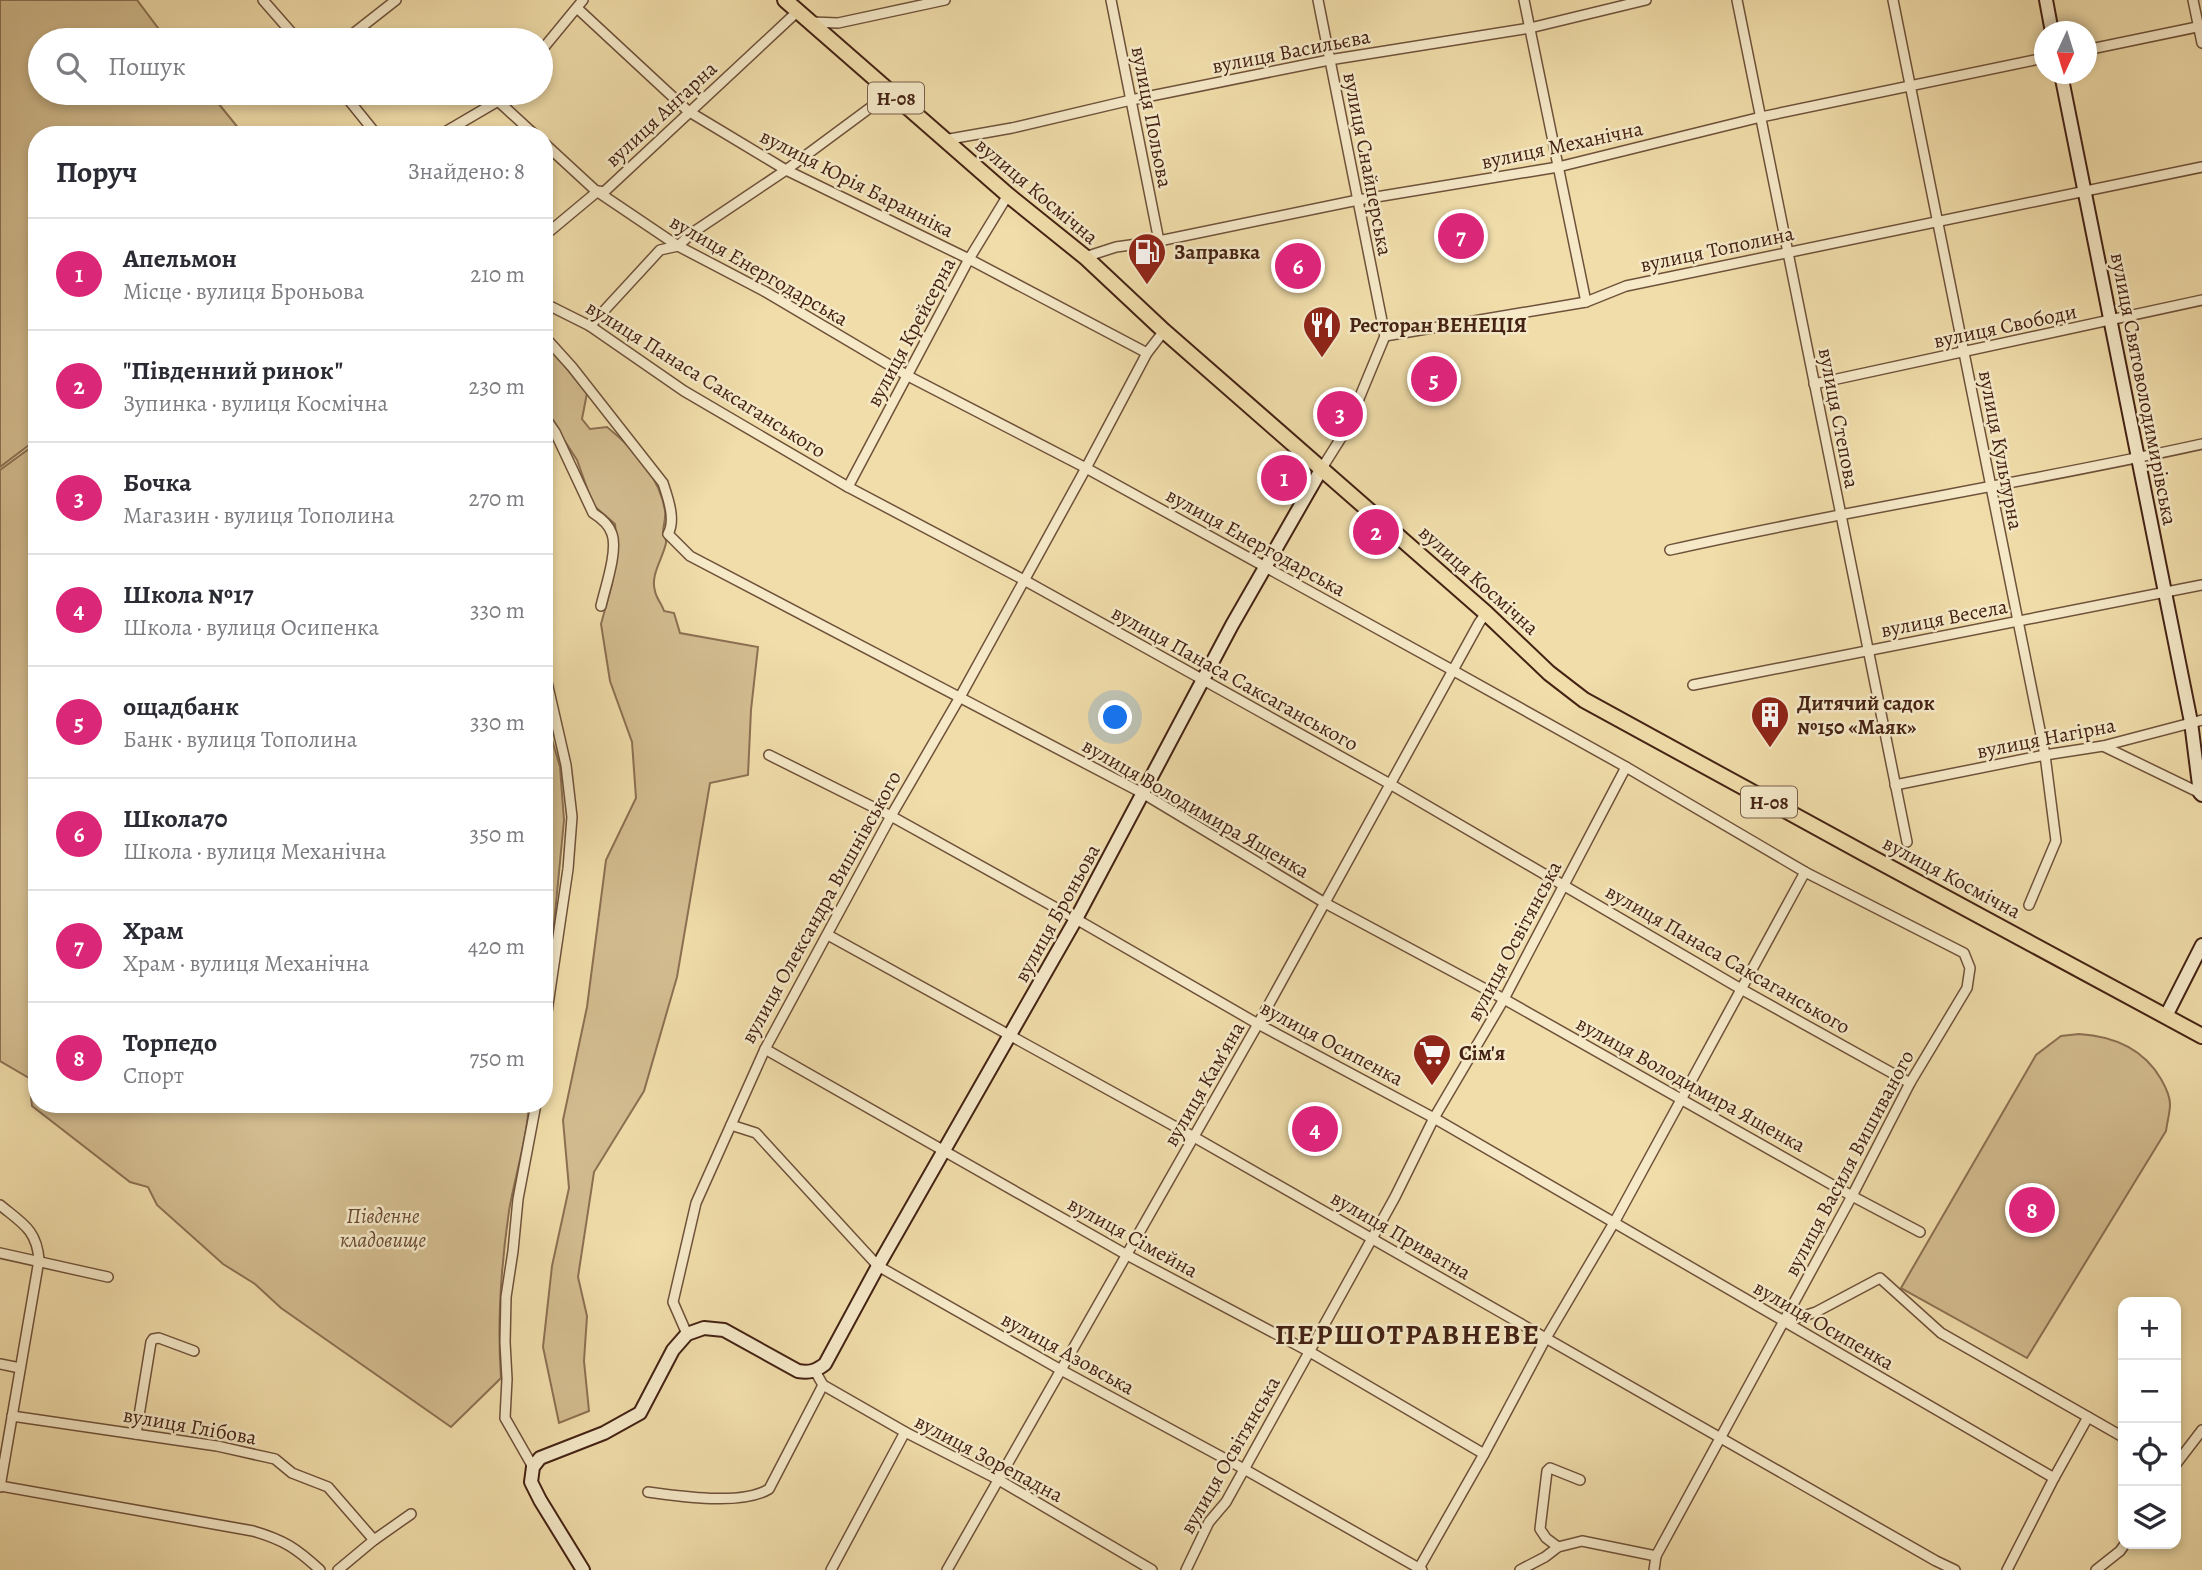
<!DOCTYPE html>
<html lang="uk">
<head>
<meta charset="utf-8">
<style>
  :root { --surface:#fff; --page:#f2f2f3; --text:#2b2b33; --muted:#7c7c81; --line:#e1e1e2; --accent:#db2777 }
  body { margin:0; font-family:Alegreya,serif; background:var(--page); color:var(--text) }
  .controls { position:absolute; right:21px; bottom:21px; display:grid; overflow:hidden; border-radius:14px; box-shadow:0 4px 10px #0003 }
  .controls button { width:63px; height:63px; display:grid; place-items:center; padding:0; border:0; border-bottom:2px solid var(--line); background:var(--surface); color:var(--text); font:35px sans-serif }
  .compass { position:absolute; left:2034px; top:21px; width:63px; height:63px; border-radius:50%; background:var(--surface); box-shadow:0 4px 10px #0003; rotate:184deg }
  .you { position:absolute; left:1116px; top:718px; width:24px; height:24px; margin:-18px; border:5px solid #fff; border-radius:50%; background:#1a73e8; box-shadow:0 0 0 10px #1a73e833 }
  .badge { display:grid; place-items:center; width:46px; height:46px; border-radius:50%; background:var(--accent); color:#fff; font-size:23px; font-weight:700 }
  .pin { position:absolute; translate:-50% -50%; border:4px solid #fff; box-shadow:0 2px 7px #0006 }
  .list { margin:0; padding:0; list-style:none }
  h2 { display:flex; justify-content:space-between; align-items:center; height:91px; margin:0; padding:0 28px; font-size:30px }
  h2 small { font-size:23px; font-weight:400; color:var(--muted) }
  .list li { display:grid; grid-template-columns:46px 1fr auto; gap:21px; align-items:center; box-sizing:border-box; height:112px; padding:0 28px; border-top:2px solid var(--line) }
  .list b { display:block; font-size:26px; white-space:nowrap }
  .list p { margin:0; font-size:23px; white-space:nowrap; color:var(--muted) }
  .list em { font-size:23px; font-style:normal; color:var(--muted) }
  .icon { flex:none; width:38px; height:38px; fill:none; stroke:currentColor; stroke-width:2; stroke-linecap:round; stroke-linejoin:round }
  .map { position:relative; flex:none; width:2202px; height:1570px; overflow:hidden }
  .search { position:absolute; background:var(--surface); box-shadow:0 4px 10px #0003; left:28px; top:28px; width:525px; height:77px; display:flex; align-items:center; gap:18px; box-sizing:border-box; padding:0 24px; border-radius:38px; color:var(--muted); font-size:26px }
  .panel { position:absolute; background:var(--surface); box-shadow:0 4px 10px #0003; left:28px; top:126px; width:525px; height:987px; border-radius:28px }
  .map>svg:first-child { display:block }
  .green { fill:#d3bd90; stroke:#8c7052; stroke-width:2 }
  .lines { fill:none; stroke-linecap:round; stroke-linejoin:round }
  .street-casing { stroke:#6f513a; stroke-width:12 }
  .secondary-casing { stroke:#442214; stroke-width:16 }
  .primary-casing { stroke:#442214; stroke-width:18 }
  .street { stroke:#f5e9c8; stroke-width:9 }
  .secondary { stroke:#f5e9c8; stroke-width:12 }
  .primary { stroke:#f0ddaa; stroke-width:14 }
  .labels { text-anchor:middle; stroke-width:5; stroke-linejoin:round; paint-order:stroke }
  .shield { fill:#f5e9c8; stroke:#795e4a; stroke-width:2 }
  .shield-label { font-size:19px; font-weight:bold; fill:#442214 }
  .street-label { font-size:21px; fill:#442214; stroke:#f5e9c8 }
  .poi-label { font-size:21px; font-weight:bold; fill:#442214; stroke:#f5e9c8; text-anchor:start }
  .park-label { font-size:21px; font-style:italic; fill:#684933; stroke:#f5e9c8 }
  .district-label { font-size:28px; font-weight:bold; letter-spacing:2px; fill:#442214; stroke:#f5e9c8 }
</style>
</head>
<body>
<div class="map">
<svg width="2202" height="1570" viewBox="0 0 2202 1570">
  <rect width="100%" height="100%" fill="#f0ddaa"/>
  <filter id="stains"><feTurbulence type="fractalNoise" baseFrequency=".00286" numOctaves="4"/><feColorMatrix values="0 0 0 0 .2 0 0 0 0 .09 0 0 0 0 .02 0 0 0 .5 -.17"/></filter>
  <radialGradient id="worn" r=".72"><stop offset=".6" stop-color="#630" stop-opacity="0"/><stop offset="1" stop-color="#630" stop-opacity=".3"/></radialGradient>
  <g class="green">
    <path d="M0,0H137L167,40H40V93H210L244,135H37V439L0,467Z"/>
    <path d="M544,341L587,393L582,419L590,429L607,427C633,448 660,477 665,511C666,519 663,526 663,533C664,538 667,539 666,543C663,558 650,575 655,591C656,598 662,604 664,611L674,613L680,633L758,647L751,710L748,775L710,783L677,977L644,1091L594,1172L578,1277L587,1316L584,1361L589,1411L559,1423L543,1347L552,1266L569,1188L563,1120L587,1007L606,860L636,798L632,742L610,681L601,624L612,584L617,544L615,524L593,505L577,460L544,409Z"/>
    <path d="M37,443V1104H529C527,1140 515,1175 509,1211C501,1266 497,1322 501,1378L451,1427L281,1308L255,1284L223,1264L157,1205L148,1187L130,1182L32,1106L29,1078L0,1061V470Z"/>
    <path d="M544,700L548,726L560,767L564,820L554,924L544,987Z"/>
    <path d="M2079,1034C2112,1036 2143,1048 2161,1079C2165,1086 2170,1096 2170,1104C2170,1113 2167,1123 2166,1131L2027,1358L1901,1288L2036,1055L2061,1036Z"/>
  </g>
  <g class="lines">
    <defs>
      <g id="street">
        <path d="M263,0L298,40"/>
        <path d="M1111,0L1159,241"/>
        <path d="M1318,0L1385,336"/>
        <path d="M1524,0L1586,302"/>
        <path d="M1737,0L1907,842"/>
        <path d="M1893,0L2045,755L2056,841L2029,905"/>
        <path d="M2193,0L2202,43"/>
        <path d="M577,8L688,111L786,170L969,259L1147,353"/>
        <path d="M812,22L838,23L945,0"/>
        <path d="M345,40L396,0"/>
        <path d="M2086,50L2202,26"/>
        <path d="M541,51L583,0"/>
        <path d="M343,93L377,135"/>
        <path d="M498,101L535,135"/>
        <path d="M440,135L498,101L505,93"/>
        <path d="M944,140L1012,128L1131,100L1329,60L1530,28L1646,0"/>
        <path d="M544,143L595,190L678,246L764,291L908,376L1086,468L1454,671L1626,767L1805,872L1964,953L1970,968L1967,988L1910,1083L1852,1196L1656,1556L1582,1541L1558,1547L1545,1557L1520,1570"/>
        <path d="M544,236L598,191L604,192L798,11"/>
        <path d="M1085,257L1116,247L1159,241L1358,200L1558,167L1761,117L2044,58"/>
        <path d="M544,303L590,326L684,391L848,487L1024,580L1390,784L1741,989L1910,1083"/>
        <path d="M590,326L660,250L678,246L692,233L786,170L890,93"/>
        <path d="M544,336L572,367L663,483C668,498 676,520 668,534L690,556L1144,794L1325,903L1504,999L1852,1196L1920,1232"/>
        <path d="M1814,384L2202,300"/>
        <path d="M544,416L555,432L593,513C601,518 609,524 612,534C618,551 605,588 601,606"/>
        <path d="M1322,468L1346,430L1385,336L1586,302L1626,286L2202,167"/>
        <path d="M848,487L969,259L1008,195"/>
        <path d="M1670,550C1847,510 2026,483 2202,444"/>
        <path d="M544,669L566,765L572,817L568,869L544,1032"/>
        <path d="M1693,685L2202,585"/>
        <path d="M2103,746L2200,793"/>
        <path d="M769,755L891,816L1076,919L1258,1024L1434,1118L2054,1478"/>
        <path d="M1895,785L2045,755L2103,746L2202,720"/>
        <path d="M828,935L1194,1137L1936,1561L1955,1570"/>
        <path d="M765,1049L1127,1255L1310,1352L1484,1454"/>
        <path d="M731,1125L756,1133L878,1266L1061,1370L1244,1469L1422,1570"/>
        <path d="M0,1205C22,1223 37,1230 39,1260L0,1487"/>
        <path d="M0,1253L108,1277"/>
        <path d="M1784,1322L1816,1312L1880,1278L1941,1333L2123,1437"/>
        <path d="M687,1334L673,1302L696,1203L765,1049L891,816L960,697L1086,468L1147,353L1164,331"/>
        <path d="M0,1364L20,1368"/>
        <path d="M815,1371L823,1385L905,1432L999,1480L1152,1570"/>
        <path d="M12,1416L217,1446L275,1459L292,1473L328,1487L374,1540"/>
        <path d="M136,1434L151,1342L153,1339L159,1338L194,1351"/>
        <path d="M2176,1464L2202,1430"/>
        <path d="M533,1467L505,1418L507,1379L505,1342L506,1297L513,1251L518,1199L536,1104"/>
        <path d="M0,1486L253,1531C284,1540 296,1548 320,1570"/>
        <path d="M648,1492C680,1496 741,1506 769,1489L823,1385"/>
        <path d="M1558,1547L1546,1538L1540,1529L1547,1471L1550,1468L1580,1480"/>
        <path d="M338,1570L374,1540L411,1514"/>
        <path d="M831,1570L905,1432"/>
        <path d="M947,1570L1258,1024L1479,623L1486,613"/>
        <path d="M1186,1570L1209,1522L1226,1502L1395,1197L1434,1118L1504,999L1626,767"/>
        <path d="M1418,1570L1484,1454L1546,1338L1615,1221L1805,872"/>
        <path d="M1654,1570L1656,1556"/>
        <path d="M2007,1570L2054,1478L2088,1417"/>
        <path d="M2096,1570L2120,1551L2125,1544"/>
      </g>
      <g id="secondary">
        <path d="M2046,0L2052,32"/>
        <path d="M2061,74L2191,722L2200,793L2202,795"/>
        <path d="M2166,1016L2202,945"/>
        <path d="M583,1570L540,1500L531,1482L533,1467L540,1458L604,1433L640,1413L673,1350L687,1334L704,1328L724,1330L798,1371C810,1373 816,1371 825,1364L878,1266L1076,919L1232,625L1322,468"/>
      </g>
      <path id="primary" d="M785,0L1008,195L1085,257L1164,331L1486,613L1549,673L1584,700L1867,855L2202,1036"/>
    </defs>
    <use href="#street" class="street-casing"/>
    <use href="#secondary" class="secondary-casing"/>
    <use href="#primary" class="primary-casing"/>
    <use href="#street" class="street"/>
    <use href="#secondary" class="secondary"/>
    <use href="#primary" class="primary"/>
  </g>
  <defs>
    <symbol id="fuel-pin" viewBox="-11 -11 22 30"><path d="M0 17L-7.5 6A9.5 9.5 0 1 1 7.5 6Z" fill="#8f2418" stroke="#f5e9c8"/><path d="M-5.5-6h7V0h2V4h1.3V-2.5L3-4.5l.8-.8L6-3V5H2.5V1h-1V6h-7ZM-4.2-4.7v3.2H.2V-4.7Z" fill="#fff"/></symbol>
    <symbol id="restaurant-pin" viewBox="-11 -11 22 30"><path d="M0 17L-7.5 6A9.5 9.5 0 1 1 7.5 6Z" fill="#8f2418" stroke="#f5e9c8"/><path d="M-5-6h1v4h1v-4h1v4h1v-4h1v5L-1.5 .5V6h-2V.5L-5-1ZM5-6V6H3V1.5H1.5Q1.5-4 5-6Z" fill="#fff"/></symbol>
    <symbol id="building-pin" viewBox="-11 -11 22 30"><path d="M0 17L-7.5 6A9.5 9.5 0 1 1 7.5 6Z" fill="#8f2418" stroke="#f5e9c8"/><path d="M-4-6H4V6H1V3H-1V6H-4ZM-2.5-4.3h1.7v1.8h-1.7ZM.8-4.3h1.7v1.8H.8ZM-2.5-1h1.7V.8h-1.7ZM.8-1h1.7V.8H.8Z" fill="#fff"/></symbol>
    <symbol id="supermarket-pin" viewBox="-11 -11 22 30"><path d="M0 17L-7.5 6A9.5 9.5 0 1 1 7.5 6Z" fill="#8f2418" stroke="#f5e9c8"/><path d="M-6-5.5h2.5l.6 2H6L4.5 2H-2.5L-4.4-4H-6ZM-1.5 3.2a1.3 1.3 0 1 0 .1 0ZM3 3.2a1.3 1.3 0 1 0 .1 0Z" fill="#fff"/></symbol>
  </defs>
  <g fill-rule="evenodd">
    <use href="#fuel-pin" x="1125" y="230" width="44" height="60"/>
    <use href="#restaurant-pin" x="1300" y="303" width="44" height="60"/>
    <use href="#building-pin" x="1748" y="693" width="44" height="60"/>
    <use href="#supermarket-pin" x="1410" y="1031" width="44" height="60"/>
  </g>
  <g class="labels">
    <g class="shield">
      <rect x="868" y="82.5" width="56" height="31" rx="5"/>
      <rect x="1741" y="786.5" width="56" height="31" rx="5"/>
    </g>
    <g class="shield-label">
      <text x="896" y="105">Н-08</text>
      <text x="1769" y="809">Н-08</text>
    </g>
    <g class="street-label">
      <text transform="translate(1291 51) rotate(-11)" y="7">вулиця Васильєва</text>
      <text transform="translate(661 114) rotate(-43)" y="7">вулиця Ангарна</text>
      <text transform="translate(1152 117) rotate(79)" y="7">вулиця Польова</text>
      <text transform="translate(1562 145) rotate(-12)" y="7">вулиця Механічна</text>
      <text transform="translate(1368 164) rotate(79)" y="7">вулиця Снайперська</text>
      <text transform="translate(857 183) rotate(27)" y="7">вулиця Юрія Баранніка</text>
      <text transform="translate(1037 191) rotate(40)" y="7">вулиця Космічна</text>
      <text transform="translate(1717 249) rotate(-12)" y="7">вулиця Тополина</text>
      <text transform="translate(759 270) rotate(30)" y="7">вулиця Енергодарська</text>
      <text transform="translate(2005 326) rotate(-12)" y="7">вулиця Свободи</text>
      <text transform="translate(911 332) rotate(-62)" y="7">вулиця Крейсерна</text>
      <text transform="translate(706 379) rotate(32)" y="7">вулиця Панаса Саксаганського</text>
      <text transform="translate(2144 389) rotate(79)" y="7">вулиця Святоволодимирівська</text>
      <text transform="translate(1839 418) rotate(79)" y="7">вулиця Степова</text>
      <text transform="translate(2001 450) rotate(79)" y="7">вулиця Культурна</text>
      <text transform="translate(1256 542) rotate(29)" y="7">вулиця Енергодарська</text>
      <text transform="translate(1479 580) rotate(42)" y="7">вулиця Космічна</text>
      <text transform="translate(1944 618) rotate(-11)" y="7">вулиця Весела</text>
      <text transform="translate(1235 678) rotate(29)" y="7">вулиця Панаса Саксаганського</text>
      <text transform="translate(2046 738) rotate(-11)" y="7">вулиця Нагірна</text>
      <text transform="translate(1196 808) rotate(30)" y="7">вулиця Володимира Ященка</text>
      <text transform="translate(1952 877) rotate(28)" y="7">вулиця Космічна</text>
      <text transform="translate(821 907) rotate(-61)" y="7">вулиця Олександра Вишнівського</text>
      <text transform="translate(1057 913) rotate(-61)" y="7">вулиця Броньова</text>
      <text transform="translate(1514 941) rotate(-62)" y="7">вулиця Освітянська</text>
      <text transform="translate(1728 959) rotate(30)" y="7">вулиця Панаса Саксаганського</text>
      <text transform="translate(1332 1043) rotate(28)" y="7">вулиця Осипенка</text>
      <text transform="translate(1204 1084) rotate(-60)" y="7">вулиця Кам’яна</text>
      <text transform="translate(1691 1084) rotate(29)" y="7">вулиця Володимира Ященка</text>
      <text transform="translate(1849 1163) rotate(-62)" y="7">вулиця Василя Вишиваного</text>
      <text transform="translate(1401 1235) rotate(30)" y="7">вулиця Приватна</text>
      <text transform="translate(1133 1237) rotate(29)" y="7">вулиця Сімейна</text>
      <text transform="translate(1824 1325) rotate(30)" y="7">вулиця Осипенка</text>
      <text transform="translate(1068 1353) rotate(29)" y="7">вулиця Азовська</text>
      <text transform="translate(190 1426) rotate(10)" y="7">вулиця Глібова</text>
      <text transform="translate(1230 1455) rotate(-60)" y="7">вулиця Освітянська</text>
      <text transform="translate(989 1458) rotate(28)" y="7">вулиця Зорепадна</text>
    </g>
    <g class="poi-label">
      <text x="1174" y="259">Заправка</text>
      <text x="1349" y="332">Ресторан ВЕНЕЦІЯ</text>
      <text x="1797" y="710">Дитячий садок<tspan x="1797" dy="24">№150 «Маяк»</tspan></text>
      <text x="1459" y="1060">Сім'я</text>
    </g>
    <g class="park-label">
      <text x="383" y="1223">Південне<tspan x="383" dy="24">кладовище</tspan></text>
    </g>
    <g class="district-label">
      <text x="1408" y="1344">ПЕРШОТРАВНЕВЕ</text>
    </g>
  </g>
  <rect width="100%" height="100%" filter="url(#stains)"/>
  <rect width="100%" height="100%" fill="url(#worn)"/>
</svg>
<div class="controls">
<button>+</button>
<button>−</button>
<button><svg class="icon" aria-label="locate" viewBox="0 0 24 24"><circle cx="12" cy="12" r="6"/><path d="M12 2v4M12 18v4M2 12h4M18 12h4"/></svg></button>
<button><svg class="icon" aria-label="layers" viewBox="0 0 24 24"><path d="M12 4l9 5-9 5-9-5zM3 14l9 5 9-5"/></svg></button>
</div>
<svg class="compass" viewBox="-18 -18 36 36"><path d="M0-13l5 13h-10z" fill="#e53935"/><path d="M0 13l5-13h-10z" fill="#7c7c81"/></svg>
<div class="you"></div>
<div class="pin badge" style="left:1284px;top:478px">1</div>
<div class="pin badge" style="left:1376px;top:532px">2</div>
<div class="pin badge" style="left:1340px;top:414px">3</div>
<div class="pin badge" style="left:1315px;top:1129px">4</div>
<div class="pin badge" style="left:1434px;top:379px">5</div>
<div class="pin badge" style="left:1298px;top:266px">6</div>
<div class="pin badge" style="left:1461px;top:236px">7</div>
<div class="pin badge" style="left:2032px;top:1210px">8</div>
<div class="search"><svg class="icon" aria-label="search" viewBox="0 0 24 24"><circle cx="10" cy="10" r="6"/><path d="M15 15l6 6"/></svg>Пошук</div>
<section class="panel">
<h2>Поруч<small>Знайдено: 8</small></h2>
<ul class="list">
<li><span class="badge">1</span><div><b>Апельмон</b><p>Місце · вулиця Броньова</p></div><em>210 m</em></li>
<li><span class="badge">2</span><div><b>&quot;Південний ринок&quot;</b><p>Зупинка · вулиця Космічна</p></div><em>230 m</em></li>
<li><span class="badge">3</span><div><b>Бочка</b><p>Магазин · вулиця Тополина</p></div><em>270 m</em></li>
<li><span class="badge">4</span><div><b>Школа №17</b><p>Школа · вулиця Осипенка</p></div><em>330 m</em></li>
<li><span class="badge">5</span><div><b>ощадбанк</b><p>Банк · вулиця Тополина</p></div><em>330 m</em></li>
<li><span class="badge">6</span><div><b>Школа70</b><p>Школа · вулиця Механічна</p></div><em>350 m</em></li>
<li><span class="badge">7</span><div><b>Храм</b><p>Храм · вулиця Механічна</p></div><em>420 m</em></li>
<li><span class="badge">8</span><div><b>Торпедо</b><p>Спорт</p></div><em>750 m</em></li>
</ul>
</section>
</div>
</body>
</html>
